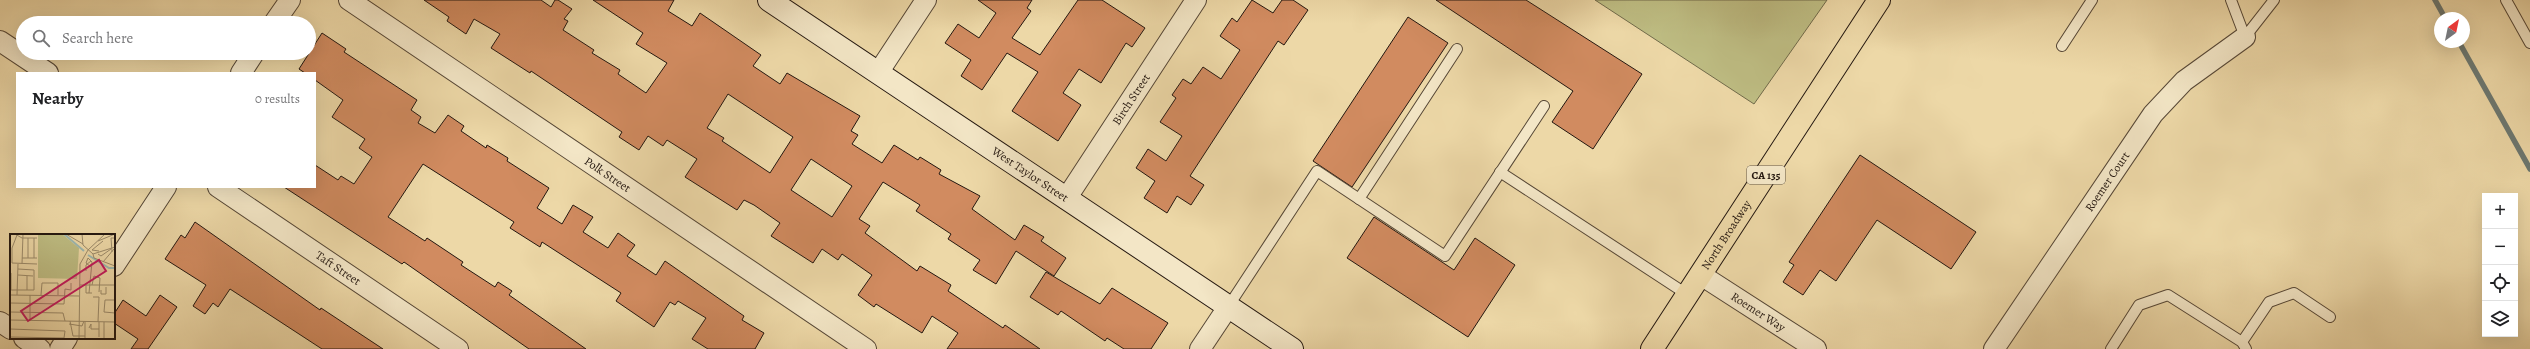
<!DOCTYPE html>
<html lang="en">
<head>
<meta charset="utf-8">
<style>
  :root { --surface:#fff; --page:#f2f2f2; --text:#202124; --muted:#757577; --line:#e0e0e0 }
  body { margin:0; font-family:Alegreya,serif; background:var(--page); color:var(--text) }
  .controls { position:absolute; right:12px; bottom:12px; display:grid; overflow:hidden; border-radius:0px; box-shadow:0 4px 16px #0002 }
  .controls button { width:36px; height:36px; display:grid; place-items:center; padding:0; border:0; border-bottom:1px solid var(--line); background:var(--surface); color:var(--text); font:20px sans-serif }
  .compass { position:absolute; left:2434px; top:12px; width:36px; height:36px; border-radius:50%; background:var(--surface); box-shadow:0 4px 16px #0002; rotate:33deg }
  .list { margin:0; padding:0; list-style:none }
  h2 { display:flex; justify-content:space-between; align-items:center; height:52px; margin:0; padding:0 16px; font-size:17px }
  h2 small { font-size:13px; font-weight:400; color:var(--muted) }
  .icon { flex:none; width:22px; height:22px; fill:none; stroke:currentColor; stroke-width:2; stroke-linecap:round; stroke-linejoin:round }
  .map { position:relative; flex:none; width:2530px; height:349px; overflow:hidden }
  .search { position:absolute; background:var(--surface); box-shadow:0 4px 16px #0002; left:16px; top:16px; width:300px; height:44px; display:flex; align-items:center; gap:10px; box-sizing:border-box; padding:0 14px; border-radius:22px; color:var(--muted); font-size:15px }
  .panel { position:absolute; background:var(--surface); box-shadow:0 4px 16px #0002; left:16px; top:72px; width:300px; height:116px; border-radius:0px }
  .map>svg:first-child { display:block }
  .green { fill:#bebd83; stroke:#706a4a }
  .lines { fill:none; stroke-linecap:round; stroke-linejoin:round }
  .stream { stroke:#6c7871; stroke-width:5.5 }
  .building { fill:#d18b60; stroke:#231710; fill-rule:evenodd }
  .lane-casing { stroke:#564736; stroke-width:12 }
  .street-casing { stroke:#564736; stroke-width:22 }
  .secondary-casing { stroke:#231710; stroke-width:24 }
  .primary-casing { stroke:#231710; stroke-width:24 }
  .lane { stroke:#f3e6c6; stroke-width:10 }
  .street { stroke:#f3e6c6; stroke-width:20 }
  .secondary { stroke:#f3e6c6; stroke-width:22 }
  .primary { stroke:#edd8a7; stroke-width:22 }
  .labels { text-anchor:middle; stroke-width:3.5; stroke-linejoin:round; paint-order:stroke }
  .shield { fill:#f3e6c6; stroke:#615547; stroke-width:1 }
  .shield-label { font-size:11px; font-weight:bold; fill:#231710 }
  .street-label { font-size:12px; fill:#231710; stroke:#f3e6c6 }
  .inset-river { fill:none; stroke:#9cb8b1; stroke-width:2 }
  .inset-road { fill:none; stroke:#9c8b6b; stroke-width:1 }
  .view { fill:#c2185b; fill-opacity:0.15; stroke:#c2185b; stroke-width:2 }
  .inset-edge { fill:none; stroke:#231710; stroke-width:2 }
</style>
</head>
<body>
<div class="map">
<svg width="2530" height="349" viewBox="0 0 2530 349">
  <rect width="100%" height="100%" fill="#edd8a7"/>
  <filter id="stains"><feTurbulence type="fractalNoise" baseFrequency=".005" numOctaves="4"/><feColorMatrix values="0 0 0 0 .2 0 0 0 0 .09 0 0 0 0 .02 0 0 0 .5 -.17"/></filter>
  <radialGradient id="worn" r=".72"><stop offset=".6" stop-color="#630" stop-opacity="0"/><stop offset="1" stop-color="#630" stop-opacity=".3"/></radialGradient>
  <path class="green" d="M1595,0H1827L1754,104Z"/>
  <g class="lines">
    <g class="stream">
      <path d="M2435,0L2445,18"/>
      <path d="M2459,42L2530,169"/>
    </g>
  </g>
  <g class="building">
    <path d="M424,0H541L551,7L555,0H558L572,9L564,19L568,21L563,30L594,50L592,53L620,70L618,74L646,93L667,63L636,44L643,33L593,0H674L668,11L692,26L700,13L761,55L753,66L780,84L787,73L860,116L851,131L858,135L852,144L882,163L894,145L918,160L920,157L941,170L939,174L980,196L972,209L1015,240L1024,225L1044,237L1041,241L1066,258L1054,276L1016,251L996,284L973,270L980,260L948,239L951,234L916,211L920,205L883,182L859,219L870,226L865,233L917,271L920,266L951,285L948,291L1003,328L1005,325L1040,349H947L958,333L932,316L922,333L876,304L874,307L858,295L872,275L842,254L838,260L822,249L813,263L771,236L780,223L754,205L744,200L737,210L685,177L697,159L667,140L663,146L648,136L639,150L619,137L622,132L531,71L530,73L491,48L500,34L474,19L466,34L447,21L449,17ZM728,94L793,137L770,173L722,141L724,138L707,128ZM811,159L852,186L832,217L791,190Z"/>
    <path d="M978,0H1032L1027,8L1031,11L1012,38L1040,55L1078,0H1102L1145,28L1132,47L1126,43L1101,83L1079,69L1063,93L1081,105L1058,141L1012,111L1038,72L1007,53L982,90L961,76L971,60L945,43L958,24L979,38L996,13Z"/>
    <path d="M1252,0L1273,13L1282,0H1293L1308,10L1284,45L1278,41L1190,176L1204,185L1191,205L1177,196L1167,213L1144,198L1155,181L1136,168L1148,149L1166,161L1182,136L1160,122L1176,98L1172,95L1183,79L1191,84L1203,67L1221,79L1240,50L1220,36L1232,18L1237,22Z"/>
    <path d="M1436,0H1526L1642,74L1593,149L1552,122L1573,91Z"/>
    <path d="M1408,17L1448,43L1352,187L1313,161Z"/>
    <path d="M322,33L346,49L344,52L417,100L411,110L421,117L418,123L435,133L448,115L464,126L461,131L486,148L487,145L508,158L507,161L549,188L537,208L562,224L573,205L593,217L583,232L608,248L618,233L635,245L627,256L656,275L665,261L744,316L742,320L764,333L755,349H708L692,339L706,318L678,301L675,305L670,302L654,327L616,301L621,293L542,242L540,247L510,228L514,222L423,164L388,217L425,241L427,238L463,262L461,265L495,287L498,282L512,291L509,295L586,349H529L404,262L402,264L284,187H315V165L338,180L341,176L354,184L372,157L359,148L365,139L332,117L343,100L315,80V73H305L299,69Z"/>
    <path d="M1860,155L1976,232L1951,269L1877,220L1836,281L1820,270L1803,295L1783,282L1794,265L1789,262Z"/>
    <path d="M1374,217L1454,270L1475,238L1515,265L1468,337L1347,258Z"/>
    <path d="M195,222L320,310L321,308L383,349H322L230,289L218,307L213,303L205,314L193,306L206,285L165,259L181,235L185,238Z"/>
    <path d="M1046,272L1100,304L1112,288L1168,323L1151,349H1124L1107,338L1105,341L1061,311L1058,315L1030,297Z"/>
    <path d="M160,295L177,307L148,349H131L138,339L114,323V314L123,300L146,316Z"/>
  </g>
  <g class="lines">
    <defs>
      <g id="lane">
        <path d="M2231,0L2245,37"/>
        <path d="M2506,0L2530,43"/>
        <path d="M2245,37L2274,0"/>
        <path d="M2062,46L2092,0"/>
        <path d="M1500,172L1688,295"/>
        <path d="M1359,199L1457,49"/>
        <path d="M1228,307L1317,171L1445,256L1544,106"/>
        <path d="M2242,342L2269,302L2294,293L2330,317"/>
        <path d="M2111,349L2139,305L2168,295L2242,342L2246,349"/>
      </g>
      <g id="street">
        <path id="s1" d="M349,0L866,349"/>
        <path d="M274,23L290,0"/>
        <path d="M0,41L48,73"/>
        <path d="M241,73L254,53"/>
        <path d="M878,73L926,0"/>
        <path id="s2" d="M218,187L458,349"/>
        <path id="s3" d="M1066,199L1196,0"/>
        <path d="M114,266L166,187"/>
        <path id="s4" d="M1701,275L1816,349"/>
        <path d="M0,322L11,329"/>
        <path d="M24,338L40,349"/>
        <path d="M60,349L67,338"/>
        <path d="M1200,349L1228,307"/>
        <path id="s5" d="M1994,349L2153,114L2184,81L2245,37"/>
      </g>
      <g id="secondary">
        <path id="s6" d="M769,0L1292,349"/>
      </g>
      <g id="primary">
        <path id="s7" d="M1652,349L1879,0"/>
      </g>
    </defs>
    <use href="#lane" class="lane-casing"/>
    <use href="#street" class="street-casing"/>
    <use href="#secondary" class="secondary-casing"/>
    <use href="#primary" class="primary-casing"/>
    <use href="#lane" class="lane"/>
    <use href="#street" class="street"/>
    <use href="#secondary" class="secondary"/>
    <use href="#primary" class="primary"/>
  </g>
  <g class="labels">
    <rect class="shield" x="1747" y="166" width="38" height="18" rx="3"/>
    <g class="shield-label">
      <text x="1766" y="179">CA 135</text>
    </g>
    <g class="street-label">
      <text dy="4" stroke="none"><textPath href="#s3" startOffset="119">Birch Street</textPath></text>
      <text dy="4" stroke="none"><textPath href="#s1" startOffset="312">Polk Street</textPath></text>
      <text dy="4" stroke="none"><textPath href="#s6" startOffset="314">West Taylor Street</textPath></text>
      <text dy="4" stroke="none"><textPath href="#s5" startOffset="202">Roemer Court</textPath></text>
      <text dy="4" stroke="none"><textPath href="#s7" startOffset="136">North Broadway</textPath></text>
      <text dy="4" stroke="none"><textPath href="#s2" startOffset="145">Taft Street</textPath></text>
      <text dy="4" stroke="none"><textPath href="#s4" startOffset="68">Roemer Way</textPath></text>
    </g>
  </g>
  <g transform="translate(10 234)">
    <rect width="105" height="105" fill="#edd8a7"/>
    <path d="M28,0H52L69,14L67,45L28,44Z" fill="#bebd83"/>
    <path class="inset-river" d="M54,0L74,17M78,21L99,34H105"/>
    <path class="inset-road" d="M5,0L12,4H27M56,0L73,10M72,0L73,11L83,20L105,13M7,1L2,14V29L27,30M88,7L105,0M89,17L82,16L93,7M102,18L101,4H105M83,20L84,24L105,32M88,20L91,22L101,15M12,24H27M18,24V4M24,24V4M93,28L104,15M12,30L13,0M76,37V31L81,27M8,41L23,42M70,51H105M76,51V59H82M82,51L84,42L90,44L89,58M0,56H24V36L8,35M1,56V39M17,56V42M91,56V60H96V53M79,59L82,28L78,24L76,29L81,33M0,61L69,62M7,61L8,30M31,61L32,49H48V61M83,63H89L88,88M105,66H95L94,78L105,79M0,69L54,70L55,55L61,56V49M0,78L53,79L55,87M0,86L105,88M20,86V61M60,87L63,102H75M59,90L72,92L74,87M79,94L81,90V95H89M0,95L55,97L54,104L0,103M89,103V88M75,104V87M69,105L70,30L78,16L95,0M81,105H94M94,105V88"/>
    <path class="view" d="M89,26L96,37L18,87L11,77Z"/>
    <rect width="105" height="105" class="inset-edge"/>
  </g>
  <rect width="100%" height="100%" filter="url(#stains)"/>
  <rect width="100%" height="100%" fill="url(#worn)"/>
</svg>
<div class="controls">
<button>+</button>
<button>−</button>
<button><svg class="icon" aria-label="locate" viewBox="0 0 24 24"><circle cx="12" cy="12" r="6"/><path d="M12 2v4M12 18v4M2 12h4M18 12h4"/></svg></button>
<button><svg class="icon" aria-label="layers" viewBox="0 0 24 24"><path d="M12 4l9 5-9 5-9-5zM3 14l9 5 9-5"/></svg></button>
</div>
<svg class="compass" viewBox="-18 -18 36 36"><path d="M0-13l5 13h-10z" fill="#e53935"/><path d="M0 13l5-13h-10z" fill="#757577"/></svg>
<div class="search"><svg class="icon" aria-label="search" viewBox="0 0 24 24"><circle cx="10" cy="10" r="6"/><path d="M15 15l6 6"/></svg>Search here</div>
<section class="panel">
<h2>Nearby<small>0 results</small></h2>
<ul class="list">
</ul>
</section>
</div>
</body>
</html>
